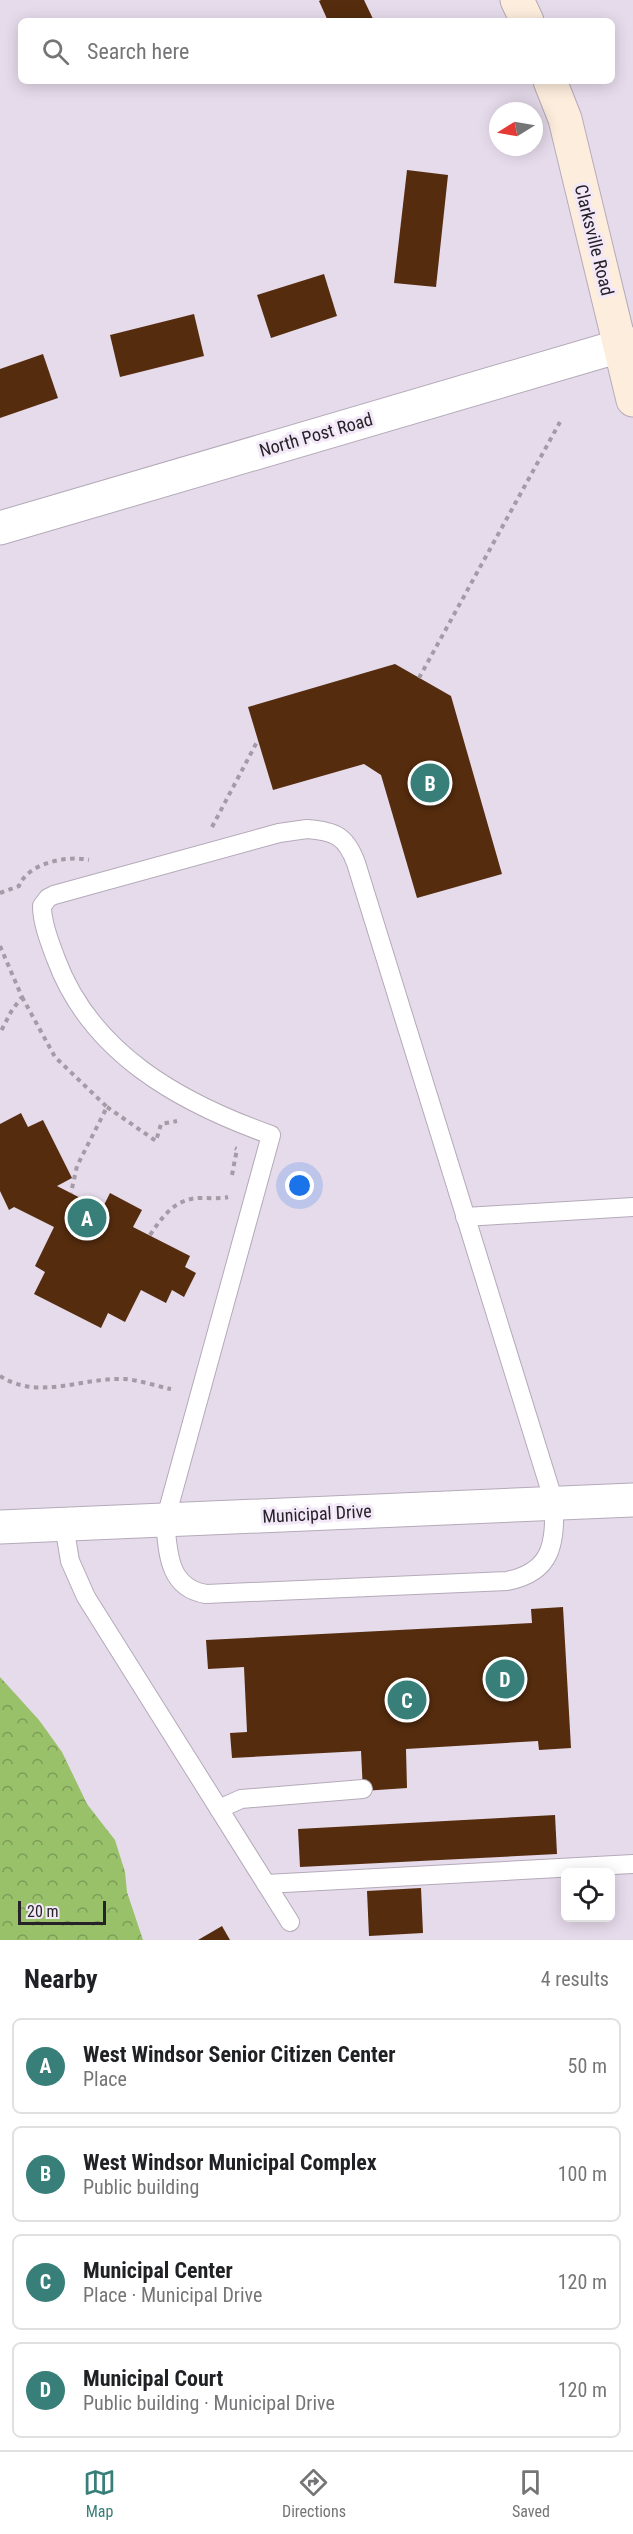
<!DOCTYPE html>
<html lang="en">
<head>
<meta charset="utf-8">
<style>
  :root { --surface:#fff; --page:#f2f2f2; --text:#202124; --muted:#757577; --line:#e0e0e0; --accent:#387f79 }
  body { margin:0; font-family:"Roboto Condensed",sans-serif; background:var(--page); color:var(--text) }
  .controls { position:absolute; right:18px; bottom:18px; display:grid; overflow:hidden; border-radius:9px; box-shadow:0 3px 15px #0003 }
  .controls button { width:54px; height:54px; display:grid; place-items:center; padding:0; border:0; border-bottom:2px solid var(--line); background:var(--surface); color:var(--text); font:30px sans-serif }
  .compass { position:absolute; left:489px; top:102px; width:54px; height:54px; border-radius:50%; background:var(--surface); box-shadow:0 3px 15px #0003; rotate:259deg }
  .scale { position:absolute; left:18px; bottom:15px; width:88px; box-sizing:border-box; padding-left:6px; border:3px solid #262227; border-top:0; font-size:16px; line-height:21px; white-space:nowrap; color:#262227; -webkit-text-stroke:4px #f3e8f8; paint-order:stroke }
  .you { position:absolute; left:300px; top:1186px; width:21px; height:21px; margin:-15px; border:4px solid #fff; border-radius:50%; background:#1a73e8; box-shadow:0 0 0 9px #1a73e833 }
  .badge { display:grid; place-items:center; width:39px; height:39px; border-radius:50%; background:var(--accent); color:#fff; font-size:20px; font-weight:700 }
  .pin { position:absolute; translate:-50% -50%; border:3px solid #fff; box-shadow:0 2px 6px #0006 }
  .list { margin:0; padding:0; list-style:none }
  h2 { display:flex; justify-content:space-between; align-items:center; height:78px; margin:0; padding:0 24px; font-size:26px }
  h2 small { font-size:20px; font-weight:400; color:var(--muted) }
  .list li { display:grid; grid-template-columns:39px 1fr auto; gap:18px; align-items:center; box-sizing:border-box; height:96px; margin:0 12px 12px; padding:0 12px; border:2px solid var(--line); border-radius:9px }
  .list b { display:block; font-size:22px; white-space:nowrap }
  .list p { margin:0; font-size:20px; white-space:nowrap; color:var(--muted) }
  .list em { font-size:20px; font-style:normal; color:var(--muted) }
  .icon { flex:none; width:33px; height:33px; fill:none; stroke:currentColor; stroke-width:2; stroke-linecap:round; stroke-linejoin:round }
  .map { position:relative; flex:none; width:633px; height:1940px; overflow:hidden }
  .search { position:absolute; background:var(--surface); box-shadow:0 3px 15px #0003; left:18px; right:18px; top:18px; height:66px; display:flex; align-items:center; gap:15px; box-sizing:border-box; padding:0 21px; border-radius:9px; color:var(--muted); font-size:22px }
  .sheet { height:510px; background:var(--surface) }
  nav { display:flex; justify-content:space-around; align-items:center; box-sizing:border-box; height:84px; border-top:2px solid var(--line); background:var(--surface); font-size:16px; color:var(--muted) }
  nav a { display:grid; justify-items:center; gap:3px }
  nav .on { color:var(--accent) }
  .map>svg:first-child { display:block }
  .forest { fill:url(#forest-crowns) }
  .building { fill:#552c0e }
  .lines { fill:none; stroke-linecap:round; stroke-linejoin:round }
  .lane-casing { stroke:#b4aab9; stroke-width:20 }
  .street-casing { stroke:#b4aab9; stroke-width:35 }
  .secondary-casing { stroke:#b4aab9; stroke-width:35 }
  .path { stroke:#a49ba7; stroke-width:4; stroke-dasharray:4.5 4.5; stroke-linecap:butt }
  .lane { stroke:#fff; stroke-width:18 }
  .street { stroke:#fff; stroke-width:33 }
  .secondary { stroke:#fdeddd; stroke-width:33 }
  .labels { text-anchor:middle; stroke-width:6; stroke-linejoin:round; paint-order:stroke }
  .street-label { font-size:18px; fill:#262227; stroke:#f3e8f8 }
</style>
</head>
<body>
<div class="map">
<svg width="633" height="1940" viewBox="0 0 633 1940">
  <defs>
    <pattern id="forest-crowns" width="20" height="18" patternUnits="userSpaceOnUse" patternTransform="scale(1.5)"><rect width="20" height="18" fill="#99c16a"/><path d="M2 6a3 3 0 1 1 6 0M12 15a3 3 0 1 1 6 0" fill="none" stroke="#7d9c57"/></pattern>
  </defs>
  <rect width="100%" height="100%" fill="#e6dbeb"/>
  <path class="forest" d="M0,1677L39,1720L62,1752L87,1804L115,1840L125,1872L127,1892L143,1940H0Z"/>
  <g class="building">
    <path d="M321,0H364L374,21H328L319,1Z"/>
    <path d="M407,170L448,175L436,287L394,283Z"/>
    <path d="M324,274L337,316L271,338L257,295Z"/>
    <path d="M194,314L204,356L120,377L110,335Z"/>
    <path d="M43,354L58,398L0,418V369Z"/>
    <path d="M395,664L451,696L502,874L417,898L381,775L364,764L273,790L248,707Z"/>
    <path d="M21,1113L28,1127L43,1120L72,1178L57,1186L102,1209L110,1193L142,1210L133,1227L190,1256L185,1267L196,1273L184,1297L172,1290L166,1303L141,1290L125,1322L108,1313L101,1328L34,1294L45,1272L35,1266L54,1227L14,1207L9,1210L0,1191V1124Z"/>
    <path d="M563,1607L571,1748L539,1750L538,1741L406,1749L407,1788L363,1791L361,1751L232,1758L230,1733L247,1732L244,1667L208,1669L206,1640L532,1623L531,1609Z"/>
    <path d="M555,1815L557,1854L300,1867L298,1829Z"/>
    <path d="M421,1888L423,1933L369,1936L367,1891Z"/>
    <path d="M222,1926L230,1940H198Z"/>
  </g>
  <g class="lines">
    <defs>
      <g id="lane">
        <path d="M307,829C335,831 346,836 356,863L554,1502C555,1543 553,1572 507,1581L206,1594C168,1588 168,1552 165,1521L271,1135C181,1103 91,1054 56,959C50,943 42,923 42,906L48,898L54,895L279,833Z"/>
        <path d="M465,1217L633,1207"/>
        <path d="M64,1525L70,1561L86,1597L290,1922"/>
        <path d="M219,1809L241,1799L363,1789"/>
        <path d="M266,1884L633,1864"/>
      </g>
      <g id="street">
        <path d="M0,528L620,346L633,344"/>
        <path d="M0,1527L633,1500"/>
      </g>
      <g id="secondary">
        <path d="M517,0L527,21"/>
        <path d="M550,81L565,119L633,400"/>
      </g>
    </defs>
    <use href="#lane" class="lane-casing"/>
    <use href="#street" class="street-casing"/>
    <use href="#secondary" class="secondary-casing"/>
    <g class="path">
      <path d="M419,678L560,422"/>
      <path d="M212,827L258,740"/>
      <path d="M0,893L19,886C28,863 67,855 89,860"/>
      <path d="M0,946L22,997L12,1010L0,1033"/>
      <path d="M22,997L55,1057L107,1107L77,1166L71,1193"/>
      <path d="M107,1107L156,1141L161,1124L177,1121"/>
      <path d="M232,1175L237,1149L235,1148"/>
      <path d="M150,1235C163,1216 175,1198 201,1198C210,1198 221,1199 228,1197"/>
      <path d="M0,1376C39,1401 82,1377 125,1379C139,1380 156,1386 171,1389"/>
    </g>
    <use href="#lane" class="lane"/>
    <use href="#street" class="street"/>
    <use href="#secondary" class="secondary"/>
  </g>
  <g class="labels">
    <g class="street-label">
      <text transform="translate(594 240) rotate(76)" y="6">Clarksville Road</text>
      <text transform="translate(316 435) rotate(-16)" y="6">North Post Road</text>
      <text transform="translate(317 1514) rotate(-3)" y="6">Municipal Drive</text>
    </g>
  </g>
</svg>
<div class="controls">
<button><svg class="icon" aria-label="locate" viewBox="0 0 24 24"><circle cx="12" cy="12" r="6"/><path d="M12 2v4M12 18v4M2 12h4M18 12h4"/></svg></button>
</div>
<svg class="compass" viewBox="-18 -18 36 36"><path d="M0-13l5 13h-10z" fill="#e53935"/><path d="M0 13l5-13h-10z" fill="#757577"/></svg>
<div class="scale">20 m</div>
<div class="you"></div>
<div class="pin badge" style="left:87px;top:1218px">A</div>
<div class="pin badge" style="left:430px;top:783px">B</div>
<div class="pin badge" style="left:407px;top:1700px">C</div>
<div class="pin badge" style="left:505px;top:1679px">D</div>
<div class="search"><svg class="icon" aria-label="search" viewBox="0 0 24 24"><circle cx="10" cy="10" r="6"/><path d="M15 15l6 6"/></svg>Search here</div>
</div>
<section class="sheet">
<h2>Nearby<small>4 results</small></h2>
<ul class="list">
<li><span class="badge">A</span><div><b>West Windsor Senior Citizen Center</b><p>Place</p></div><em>50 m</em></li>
<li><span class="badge">B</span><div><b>West Windsor Municipal Complex</b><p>Public building</p></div><em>100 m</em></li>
<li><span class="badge">C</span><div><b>Municipal Center</b><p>Place · Municipal Drive</p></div><em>120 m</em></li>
<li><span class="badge">D</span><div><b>Municipal Court</b><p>Public building · Municipal Drive</p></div><em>120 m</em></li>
</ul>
</section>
<nav>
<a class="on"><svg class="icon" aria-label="map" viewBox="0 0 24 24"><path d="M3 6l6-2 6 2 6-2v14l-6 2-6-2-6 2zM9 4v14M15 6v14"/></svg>Map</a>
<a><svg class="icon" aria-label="directions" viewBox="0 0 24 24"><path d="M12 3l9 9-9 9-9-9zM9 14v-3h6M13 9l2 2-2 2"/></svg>Directions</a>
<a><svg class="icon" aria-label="saved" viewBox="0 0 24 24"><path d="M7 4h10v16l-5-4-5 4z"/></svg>Saved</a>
</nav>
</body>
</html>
